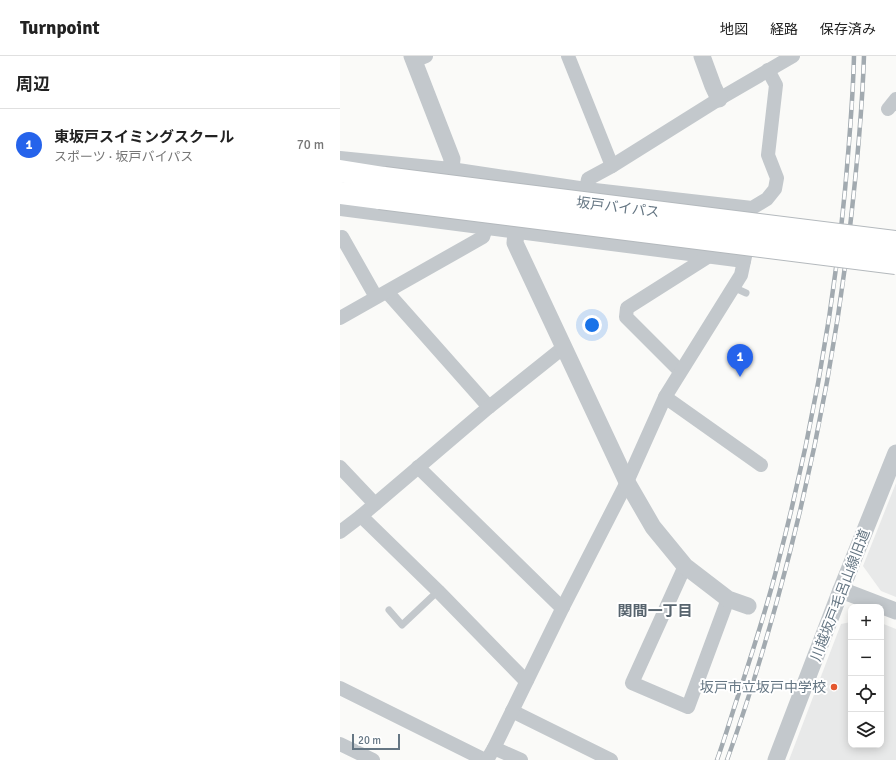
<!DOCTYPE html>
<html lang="ja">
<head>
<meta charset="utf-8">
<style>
  :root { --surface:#fff; --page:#f2f2f2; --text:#222; --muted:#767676; --line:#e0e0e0; --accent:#2563eb }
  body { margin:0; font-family:Signika,"Noto Sans JP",sans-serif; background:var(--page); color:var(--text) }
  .controls { position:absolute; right:12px; bottom:12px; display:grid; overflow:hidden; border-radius:8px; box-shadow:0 2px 10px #0003 }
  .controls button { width:36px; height:36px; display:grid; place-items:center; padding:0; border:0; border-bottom:1px solid var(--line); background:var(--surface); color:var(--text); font:20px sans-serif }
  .scale { position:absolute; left:12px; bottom:10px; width:48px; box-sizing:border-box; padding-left:4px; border:2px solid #657683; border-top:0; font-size:11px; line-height:14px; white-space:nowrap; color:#657683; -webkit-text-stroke:3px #fff; paint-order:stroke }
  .you { position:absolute; left:252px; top:269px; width:14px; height:14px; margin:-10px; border:3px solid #fff; border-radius:50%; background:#1a73e8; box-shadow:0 0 0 6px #1a73e833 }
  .badge { display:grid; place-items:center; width:26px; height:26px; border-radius:50%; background:var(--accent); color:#fff; font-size:13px; font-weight:700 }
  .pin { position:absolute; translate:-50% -33px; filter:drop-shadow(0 1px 2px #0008) }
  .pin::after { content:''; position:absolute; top:21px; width:14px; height:12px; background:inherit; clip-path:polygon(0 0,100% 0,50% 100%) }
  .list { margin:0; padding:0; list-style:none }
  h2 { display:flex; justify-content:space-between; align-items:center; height:52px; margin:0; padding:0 16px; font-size:17px }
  h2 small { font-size:13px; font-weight:400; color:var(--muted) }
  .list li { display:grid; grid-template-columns:26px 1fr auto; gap:12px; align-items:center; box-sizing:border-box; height:72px; padding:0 16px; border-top:1px solid var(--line) }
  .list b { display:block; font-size:15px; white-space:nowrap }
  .list p { margin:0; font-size:13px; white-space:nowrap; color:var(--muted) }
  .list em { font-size:13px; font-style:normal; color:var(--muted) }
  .icon { flex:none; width:22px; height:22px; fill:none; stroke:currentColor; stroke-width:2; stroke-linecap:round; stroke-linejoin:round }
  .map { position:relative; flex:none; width:556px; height:704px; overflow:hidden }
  header { display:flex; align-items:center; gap:24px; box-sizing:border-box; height:56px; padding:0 20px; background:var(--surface); border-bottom:1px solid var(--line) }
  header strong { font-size:19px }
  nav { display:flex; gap:22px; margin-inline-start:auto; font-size:14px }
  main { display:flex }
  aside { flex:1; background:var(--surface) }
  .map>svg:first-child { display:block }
  .built { fill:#e8e9e9 }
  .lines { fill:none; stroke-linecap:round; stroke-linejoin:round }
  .trunk-casing { stroke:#b4b9bd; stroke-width:24 }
  .service { stroke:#c3c8cc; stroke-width:7 }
  .minor { stroke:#c3c8cc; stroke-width:14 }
  .tertiary { stroke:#c3c8cc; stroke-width:17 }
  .trunk { stroke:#fff; stroke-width:22 }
  .rail-casing { stroke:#a2aab0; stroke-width:4.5 }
  .rail { stroke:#fff; stroke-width:3; stroke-dasharray:9; stroke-linecap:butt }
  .trunk-bridge-casing { stroke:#b4b9bd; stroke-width:24; stroke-linecap:butt }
  .trunk-bridge { stroke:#fff; stroke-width:22 }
  .poi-dot { fill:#e4572e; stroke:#fff; stroke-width:1.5 }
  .labels { text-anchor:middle; stroke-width:4; stroke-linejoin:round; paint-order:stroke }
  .street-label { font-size:14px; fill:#657683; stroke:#fff }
  .poi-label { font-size:14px; fill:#657683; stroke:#fff; text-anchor:end }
  .neighbourhood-label { font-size:15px; font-weight:bold; fill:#57646e; stroke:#fff }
</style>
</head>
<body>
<header>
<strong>Turnpoint</strong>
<nav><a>地図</a><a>経路</a><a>保存済み</a></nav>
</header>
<main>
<aside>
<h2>周辺<small></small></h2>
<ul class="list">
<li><span class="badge">1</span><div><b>東坂戸スイミングスクール</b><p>スポーツ · 坂戸バイパス</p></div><em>70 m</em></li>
</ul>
</aside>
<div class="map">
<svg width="556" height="704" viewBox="0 0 556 704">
  <rect width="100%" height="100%" fill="#fafaf8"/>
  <g class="built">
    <path d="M556,427V541L541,535L523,510Z"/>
    <path d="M511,566V689H541V567L556,573V704H449L501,568Z"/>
  </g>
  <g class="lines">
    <defs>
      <g id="trunk">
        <path d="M0,115L44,122"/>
        <path d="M0,137L40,142"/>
      </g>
    </defs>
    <use href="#trunk" class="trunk-casing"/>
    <g class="service">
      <path d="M393,231L406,237"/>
      <path d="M49,554L62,569L98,535"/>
    </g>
    <g class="minor">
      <path d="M228,0L272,110"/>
      <path d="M74,5L86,0"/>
      <path d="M548,53L556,43"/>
      <path d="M0,102L111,113L246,133L412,152L427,143L435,133L437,122L428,99L436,29L428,14"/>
      <path d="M246,133L248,123L272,110L379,43L453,0"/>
      <path d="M0,153L217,181"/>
      <path d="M221,157L217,181L404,205L406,196"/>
      <path d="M0,182L2,181L36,241"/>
      <path d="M47,236L149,351"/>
      <path d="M0,262L143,181L146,172"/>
      <path d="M340,315L286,261L287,252L369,200"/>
      <path d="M325,341L421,409"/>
      <path d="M0,411L35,448"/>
      <path d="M78,411L219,549L223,551"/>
      <path d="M21,460L98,535L183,622L187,624"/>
      <path d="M0,476L21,460L149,351L224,291"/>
      <path d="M345,510L292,627L348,651L388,543"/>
      <path d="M0,632L145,704"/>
      <path d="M172,655L271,704"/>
      <path d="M0,688L33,704"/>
      <path d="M154,692L181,704"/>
      <path d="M147,704L154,692L223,551L287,426L325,341L401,219L404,205"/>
    </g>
    <g class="tertiary">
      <path d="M72,0L112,103L111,113"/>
      <path d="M362,0L373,30L379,43"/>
      <path d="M176,176L175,187L287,426L313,471L345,510L388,543L408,550"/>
      <path d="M501,534L556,555"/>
      <path d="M436,704L501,534L556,397"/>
    </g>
    <use href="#trunk" class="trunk"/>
    <defs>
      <g id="rail">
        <path d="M377,704C386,679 393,654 402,628C415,588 428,548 438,507C470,385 493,259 505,134C509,89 513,45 514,0"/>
        <path d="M387,704C406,652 422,599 437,545C470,425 494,304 509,180C516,120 522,60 524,0"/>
      </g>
    </defs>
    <use href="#rail" class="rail-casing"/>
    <use href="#rail" class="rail"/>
    <defs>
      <g id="trunk-bridge">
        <path d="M44,122L556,186"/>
        <path d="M40,142L556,207"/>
      </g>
    </defs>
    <use href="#trunk-bridge" class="trunk-bridge-casing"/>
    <use href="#trunk-bridge" class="trunk-bridge"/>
  </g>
  <circle class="poi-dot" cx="494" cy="631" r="4"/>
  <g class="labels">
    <g class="street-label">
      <text transform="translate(278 151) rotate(7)" y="5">坂戸バイパス</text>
      <text transform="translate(500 539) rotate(-69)" y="5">川越坂戸毛呂山線旧道</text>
    </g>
    <g class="poi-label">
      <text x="486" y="636">坂戸市立坂戸中学校</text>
    </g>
    <g class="neighbourhood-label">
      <text x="315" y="560">関間一丁目</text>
    </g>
  </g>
</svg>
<div class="controls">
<button>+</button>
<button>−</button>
<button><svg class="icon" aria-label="locate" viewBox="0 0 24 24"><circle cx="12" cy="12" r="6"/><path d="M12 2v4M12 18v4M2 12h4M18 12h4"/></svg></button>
<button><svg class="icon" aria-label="layers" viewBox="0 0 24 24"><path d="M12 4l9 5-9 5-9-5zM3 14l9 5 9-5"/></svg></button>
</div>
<div class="scale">20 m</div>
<div class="you"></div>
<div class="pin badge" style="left:400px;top:321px">1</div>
</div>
</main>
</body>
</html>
